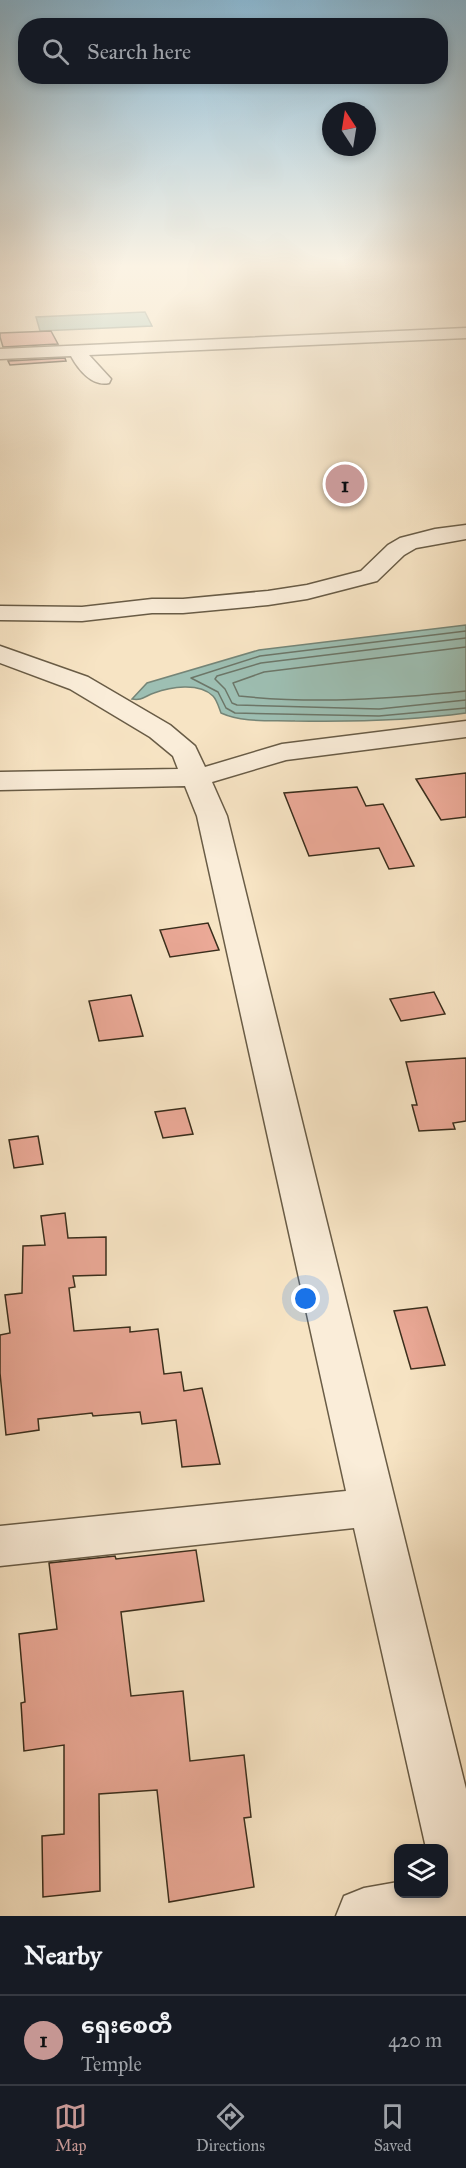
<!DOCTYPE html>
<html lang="en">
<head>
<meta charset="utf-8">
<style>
  :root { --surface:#171b24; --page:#20242c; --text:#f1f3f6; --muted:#9ea1a6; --line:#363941; --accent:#c59692 }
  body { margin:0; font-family:"IM FELL Great Primer","Noto Sans Myanmar",serif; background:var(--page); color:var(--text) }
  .controls { position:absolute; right:18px; bottom:18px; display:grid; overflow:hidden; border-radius:12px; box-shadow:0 3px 9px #0003 }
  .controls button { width:54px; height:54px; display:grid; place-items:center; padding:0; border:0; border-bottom:2px solid var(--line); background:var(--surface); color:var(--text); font:30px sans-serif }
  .compass { position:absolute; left:322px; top:102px; width:54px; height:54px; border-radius:50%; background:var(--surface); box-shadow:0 3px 9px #0003; rotate:348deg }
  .you { position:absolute; left:306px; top:1299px; width:21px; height:21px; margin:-15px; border:4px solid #fff; border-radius:50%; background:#1a73e8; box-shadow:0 0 0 9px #1a73e833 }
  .badge { display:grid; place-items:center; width:39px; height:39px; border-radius:50%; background:var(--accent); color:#111; font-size:20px; font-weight:700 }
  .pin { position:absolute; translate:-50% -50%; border:3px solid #fff; box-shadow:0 2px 6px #0006 }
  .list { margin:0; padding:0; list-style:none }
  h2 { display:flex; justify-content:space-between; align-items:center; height:78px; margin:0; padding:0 24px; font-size:26px }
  h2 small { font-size:20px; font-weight:400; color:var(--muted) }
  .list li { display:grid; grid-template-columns:39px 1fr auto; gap:18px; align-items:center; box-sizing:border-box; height:90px; padding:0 24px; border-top:2px solid var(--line) }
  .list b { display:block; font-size:22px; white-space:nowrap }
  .list p { margin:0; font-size:20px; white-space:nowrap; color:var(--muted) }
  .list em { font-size:20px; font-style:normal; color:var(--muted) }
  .icon { flex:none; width:33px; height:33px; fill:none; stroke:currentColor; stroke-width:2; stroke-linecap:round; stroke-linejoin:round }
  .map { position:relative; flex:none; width:466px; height:1916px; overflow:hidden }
  .search { position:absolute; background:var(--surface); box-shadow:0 3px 9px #0003; left:18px; right:18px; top:18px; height:66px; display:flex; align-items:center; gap:15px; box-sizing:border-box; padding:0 21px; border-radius:24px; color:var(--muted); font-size:22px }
  .sheet { height:168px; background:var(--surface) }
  nav { display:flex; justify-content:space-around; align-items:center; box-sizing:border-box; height:84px; border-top:2px solid var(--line); background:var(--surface); font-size:16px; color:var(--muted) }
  nav a { display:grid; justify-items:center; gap:3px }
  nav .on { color:var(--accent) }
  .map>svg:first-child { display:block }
  .water { fill:#9dbfb3; stroke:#758577; stroke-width:1.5 }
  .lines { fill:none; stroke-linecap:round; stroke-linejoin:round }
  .shore { stroke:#6c7668; stroke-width:1.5 }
  .building { fill:#eba997; stroke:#3a2e1c; stroke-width:1.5 }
  .minor-casing { stroke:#695c46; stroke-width:3 }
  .minor { fill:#faedd9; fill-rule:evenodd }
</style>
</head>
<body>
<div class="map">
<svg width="466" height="1916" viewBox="0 0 466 1916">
  <rect width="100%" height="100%" fill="#f7e4c4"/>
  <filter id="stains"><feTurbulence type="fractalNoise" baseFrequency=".00333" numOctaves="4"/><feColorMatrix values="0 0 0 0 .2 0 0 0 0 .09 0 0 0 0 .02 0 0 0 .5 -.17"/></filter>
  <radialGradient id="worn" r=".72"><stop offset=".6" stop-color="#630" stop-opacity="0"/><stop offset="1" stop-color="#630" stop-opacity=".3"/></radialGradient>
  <g class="water">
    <path d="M145,312L152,326L40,331L36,317Z"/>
    <path d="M466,625V713C408,721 353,722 295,721C271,720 243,723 221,713C219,708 217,700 213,696C199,682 170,687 154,693C145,696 142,701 132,699L147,683L259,650Z"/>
  </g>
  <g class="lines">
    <g class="shore">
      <path d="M466,631L260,656L191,678L218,692L226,708L235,713L379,716L466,708"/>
      <path d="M466,638L261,663L217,676L215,679L225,689L232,703L237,705L379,709L466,700"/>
      <path d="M466,647L264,672L233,683L239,696C315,704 390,699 466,691"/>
    </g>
  </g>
  <g class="building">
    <path d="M51,331L58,344L3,347L0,337V333Z"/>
    <path d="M65,358L66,361L10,365L8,361Z"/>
    <path d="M466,773V817L441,820L416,779Z"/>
    <path d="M357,787L366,806L383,804L414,866L389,869L379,848L309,856L284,793Z"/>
    <path d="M208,923L219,950L170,957L160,930Z"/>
    <path d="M434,992L445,1014L401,1021L390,999Z"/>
    <path d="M131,995L143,1036L99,1041L89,1001Z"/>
    <path d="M466,1058V1121L453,1123L455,1129L419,1131L412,1105H417L406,1062Z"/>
    <path d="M185,1108L193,1134L163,1138L155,1112Z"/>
    <path d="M38,1136L43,1164L14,1168L9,1140Z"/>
    <path d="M65,1213L68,1238L106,1237V1275L73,1276L75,1287L69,1288L74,1331L130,1327V1332L158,1329L164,1374L181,1372L184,1391L202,1388L220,1464L182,1467L176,1420L142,1424L140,1412L93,1416L92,1413L38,1419L39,1430L6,1435L0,1373V1335L10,1333L5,1295L22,1293L23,1246L45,1245L41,1216Z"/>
    <path d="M427,1307L445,1365L411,1369L394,1311Z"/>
    <path d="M196,1550L204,1601L121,1612L131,1696L183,1691L190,1761L244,1755L251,1817L244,1818L254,1887L169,1902L157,1790L99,1794L100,1891L43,1897L42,1836L64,1834V1745L24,1751L21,1703L25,1702L19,1634L57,1629L49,1563L115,1556L116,1559Z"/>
  </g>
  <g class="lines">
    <defs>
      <g id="minor">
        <path d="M466,328V338L89,355L111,379L109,383C92,387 78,369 71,356L0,359V349Z"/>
        <path d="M466,525V539L416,548L404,555L377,581L307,599L268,605L183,613H152L82,621L0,620V606L82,607L152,599H183L268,591L307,585L361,571L388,545L400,538L435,529Z"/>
        <path d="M0,646L88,677L170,725L195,746L205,767L282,744L466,721V737L286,760L212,782L227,816L466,1789V1916H336L344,1896L364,1888L398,1882V1894H444V1848H426L354,1528L0,1566V1526L346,1491L197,816L185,786L0,790V772L178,769L173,756L150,737L70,689L0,663Z"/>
      </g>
    </defs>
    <use href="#minor" class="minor-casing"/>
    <use href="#minor" class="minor"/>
  </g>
  <linearGradient id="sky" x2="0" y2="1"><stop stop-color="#8ab8d3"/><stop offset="0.5" stop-color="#fbf3e4"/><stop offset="1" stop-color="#fbf3e4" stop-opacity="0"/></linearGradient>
  <rect width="466" height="533" fill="url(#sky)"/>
  <rect width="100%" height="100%" filter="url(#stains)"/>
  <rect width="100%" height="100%" fill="url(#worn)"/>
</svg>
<div class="controls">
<button><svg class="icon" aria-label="layers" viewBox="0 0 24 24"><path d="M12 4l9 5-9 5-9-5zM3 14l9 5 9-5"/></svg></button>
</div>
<svg class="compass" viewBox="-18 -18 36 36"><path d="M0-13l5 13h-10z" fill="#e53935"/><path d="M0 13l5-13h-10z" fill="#9ea1a6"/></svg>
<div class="you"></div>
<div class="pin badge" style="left:345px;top:484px">1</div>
<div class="search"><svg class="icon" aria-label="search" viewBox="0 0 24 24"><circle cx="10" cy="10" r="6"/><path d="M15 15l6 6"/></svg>Search here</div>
</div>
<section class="sheet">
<h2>Nearby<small></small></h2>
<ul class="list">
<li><span class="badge">1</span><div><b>ရှေးစေတီ</b><p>Temple</p></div><em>420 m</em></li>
</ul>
</section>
<nav>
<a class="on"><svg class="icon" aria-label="map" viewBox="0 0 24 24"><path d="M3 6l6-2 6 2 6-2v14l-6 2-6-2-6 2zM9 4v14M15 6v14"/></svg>Map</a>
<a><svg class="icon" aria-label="directions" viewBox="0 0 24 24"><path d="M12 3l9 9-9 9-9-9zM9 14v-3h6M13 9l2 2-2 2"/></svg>Directions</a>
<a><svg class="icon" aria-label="saved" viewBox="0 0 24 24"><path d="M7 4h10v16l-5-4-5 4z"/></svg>Saved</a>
</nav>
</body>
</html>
